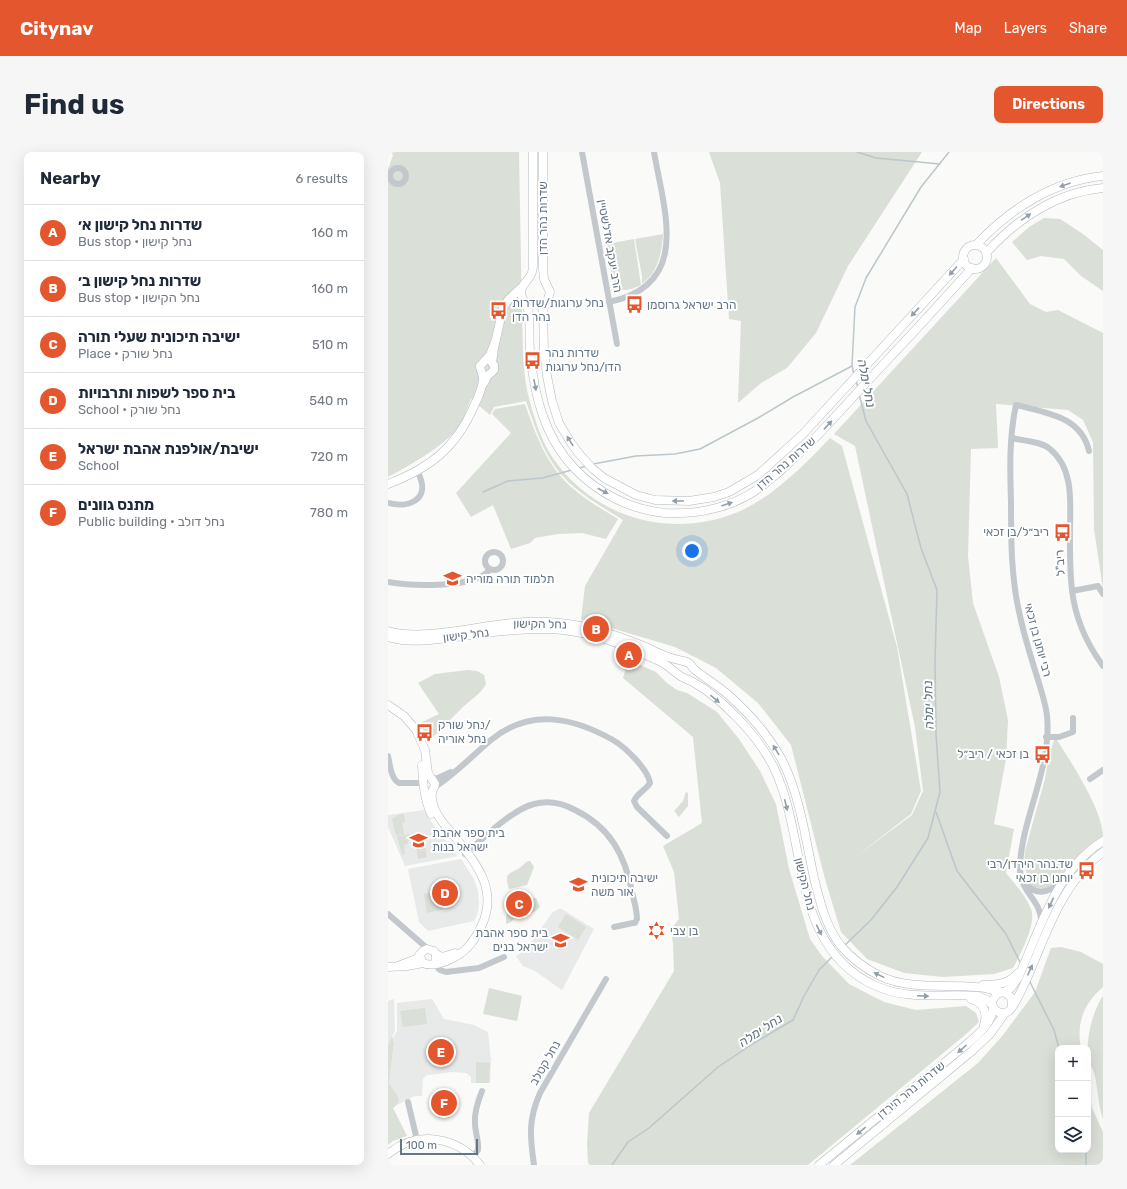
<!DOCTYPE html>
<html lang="en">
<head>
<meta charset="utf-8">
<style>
  :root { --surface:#fff; --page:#f6f6f7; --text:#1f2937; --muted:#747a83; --line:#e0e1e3; --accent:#e4572e }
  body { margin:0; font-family:Rubik,Heebo,sans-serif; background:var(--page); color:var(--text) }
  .controls { position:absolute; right:12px; bottom:12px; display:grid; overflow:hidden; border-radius:8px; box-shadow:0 4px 16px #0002 }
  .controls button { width:36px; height:36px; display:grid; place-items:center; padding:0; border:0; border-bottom:1px solid var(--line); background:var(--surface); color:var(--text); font:20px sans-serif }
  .scale { position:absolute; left:12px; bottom:10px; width:78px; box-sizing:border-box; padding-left:4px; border:2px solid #657683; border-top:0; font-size:11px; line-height:14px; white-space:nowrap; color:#657683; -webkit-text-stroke:3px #fff; paint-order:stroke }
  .you { position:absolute; left:304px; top:399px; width:14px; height:14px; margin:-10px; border:3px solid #fff; border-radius:50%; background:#1a73e8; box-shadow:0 0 0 6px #1a73e833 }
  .badge { display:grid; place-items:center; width:26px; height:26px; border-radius:50%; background:var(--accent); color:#fff; font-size:13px; font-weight:700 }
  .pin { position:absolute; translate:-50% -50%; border:2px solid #fff; box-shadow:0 1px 4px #0006 }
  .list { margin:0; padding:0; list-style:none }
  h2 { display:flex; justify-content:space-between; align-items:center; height:52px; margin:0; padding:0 16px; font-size:17px }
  h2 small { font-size:13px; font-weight:400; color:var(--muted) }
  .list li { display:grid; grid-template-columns:26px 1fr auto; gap:12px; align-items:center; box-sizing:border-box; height:56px; padding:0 16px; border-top:1px solid var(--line) }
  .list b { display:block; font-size:15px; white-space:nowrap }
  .list p { margin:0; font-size:13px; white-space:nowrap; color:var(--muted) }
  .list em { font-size:13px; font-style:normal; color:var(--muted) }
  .icon { flex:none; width:22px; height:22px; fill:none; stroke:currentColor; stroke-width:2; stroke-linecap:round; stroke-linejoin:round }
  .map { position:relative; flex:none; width:715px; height:1013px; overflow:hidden; border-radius:8px }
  header { display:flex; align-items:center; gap:24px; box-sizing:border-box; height:56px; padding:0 20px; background:var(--accent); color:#fff }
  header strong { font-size:19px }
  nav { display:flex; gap:22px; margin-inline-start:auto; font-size:14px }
  .intro { display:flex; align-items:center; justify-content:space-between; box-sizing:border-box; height:96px; padding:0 24px }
  h1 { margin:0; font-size:28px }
  .button { padding:10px 18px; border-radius:8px; background:var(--accent); color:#fff; font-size:14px; font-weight:700 }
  main { display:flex; gap:24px; padding:0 24px }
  aside { flex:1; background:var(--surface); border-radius:8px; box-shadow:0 4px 16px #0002 }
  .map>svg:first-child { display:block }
  .built { fill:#e8e9e9 }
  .green { fill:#dadfd7 }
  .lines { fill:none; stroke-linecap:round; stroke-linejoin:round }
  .stream { stroke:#bbc7cb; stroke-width:1.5 }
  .secondary-casing { stroke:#b3babf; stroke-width:9 }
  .street { stroke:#c3c8cc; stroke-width:6 }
  .secondary { stroke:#fff; stroke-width:8 }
  .oneway { fill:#939fa8 }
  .labels { text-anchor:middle; stroke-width:4; stroke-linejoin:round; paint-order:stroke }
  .street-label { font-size:12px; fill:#657683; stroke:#fff }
  .poi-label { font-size:12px; fill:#657683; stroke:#fff; text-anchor:start }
  .water-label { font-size:13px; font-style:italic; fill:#60757c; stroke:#fff }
</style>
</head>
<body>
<header>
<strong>Citynav</strong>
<nav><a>Map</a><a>Layers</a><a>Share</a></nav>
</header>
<div class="intro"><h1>Find us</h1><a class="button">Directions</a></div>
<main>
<aside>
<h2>Nearby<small>6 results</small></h2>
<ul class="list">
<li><span class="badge">A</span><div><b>שדרות נחל קישון א׳</b><p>Bus stop · נחל קישון</p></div><em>160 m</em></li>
<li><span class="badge">B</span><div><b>שדרות נחל קישון ב׳</b><p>Bus stop · נחל הקישון</p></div><em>160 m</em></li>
<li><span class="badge">C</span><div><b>ישיבה תיכונית שעלי תורה</b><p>Place · נחל שורק</p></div><em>510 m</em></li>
<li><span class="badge">D</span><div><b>בית ספר לשפות ותרבויות</b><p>School · נחל שורק</p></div><em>540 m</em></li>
<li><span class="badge">E</span><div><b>ישיבת/אולפנת אהבת ישראל</b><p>School</p></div><em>720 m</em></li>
<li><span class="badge">F</span><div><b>מתנס גוונים</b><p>Public building · נחל דולב</p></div><em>780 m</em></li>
</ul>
</aside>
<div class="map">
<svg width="715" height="1013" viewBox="0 0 715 1013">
  <rect width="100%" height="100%" fill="#fafaf8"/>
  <g class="built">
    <path d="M36,658L48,677L70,704L17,714L0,675V663Z"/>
    <path d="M73,707L86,727L90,739L91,752L90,760L86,769L40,779L31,770L20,717Z"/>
    <path d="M172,756L206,777L174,838L147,819L135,814L128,804L138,798L164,761Z"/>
    <path d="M6,847L7,879L0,894V849Z"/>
    <path d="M44,847L56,867L86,873L100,880L103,908L102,931H83V925L78,921L63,920L51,922L39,923L35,927L34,944H27L11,952L8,941L1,932L6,892L5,886L9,879V851Z"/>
  </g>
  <g class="green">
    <path d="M3,0H131C132,55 133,109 134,164C135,192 134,223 142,250C147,269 154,290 165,306C206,366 283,388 350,360C382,347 418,312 442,286L454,294L509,495L533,639L523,662L466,706L524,663L535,639L527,575L467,294L446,282L608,106L642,152L658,160L670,158L715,181V437L706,377L705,290L695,268L680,258L608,252L610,296L583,297L580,404L585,451L611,525L620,568L618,607L606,672L626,677L618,721C627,732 638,744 643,757C649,771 632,803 625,816L606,822L555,825L516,821L479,807L453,780L437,727L403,593L370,551L328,516L287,495L193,467L197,434L235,368C208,351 178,335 162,307C151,289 145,269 138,249L106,255L102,263L83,247C79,256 76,268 71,275C56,294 21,314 0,325V17L5,3Z"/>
    <path d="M321,0H534L460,114L428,181L399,216L373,231L350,251L353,169L341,167L332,31Z"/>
    <path d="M656,66L672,67L695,82L715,98V139L693,124L676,107L653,104L639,108L624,90L641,75Z"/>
    <path d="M275,82C274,101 270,120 254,132V124L247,87Z"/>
    <path d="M246,87L253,133C247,136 238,140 231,137C223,134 221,101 219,92Z"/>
    <path d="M137,252C147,281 158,312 182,334C196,347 214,357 230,367L218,387L194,381L170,382L147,386L142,391L123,397L105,353L83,365L68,341L123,281L104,262L107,257Z"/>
    <path d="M240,508L268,520L279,531L289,538L299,541L329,560L351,587L372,619L388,652L401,717L422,787L434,804L461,832L496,850L528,858L578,854L588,861L591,870L577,883L420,1013H202L200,1011L199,992L201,961L286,819L285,792L283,777L291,767L286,720L275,694L314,671L305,585L235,526Z"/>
    <path d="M79,518L89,519L96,523L98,532C93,542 82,548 74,556C63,567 52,578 41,589L32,571L51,562L30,531L47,522Z"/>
    <path d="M667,585C682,608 715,659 715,684L690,704L664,734L655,737L647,736L641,732L636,711L637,699L657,627L661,604Z"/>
    <path d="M298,640L300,641V654L291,665L286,659L295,649Z"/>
    <path d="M16,662L17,670L14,671L16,682L8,683L4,667L10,663Z"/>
    <path d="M21,682L22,687L19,692L16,693L17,702L14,703L9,684Z"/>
    <path d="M37,693L39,705L30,707L28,694Z"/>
    <path d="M140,709H142L146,715L139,733L121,737C117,723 118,723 130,717C134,715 136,711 140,709Z"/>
    <path d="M53,739L56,757L39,761L36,742Z"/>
    <path d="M143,746H148L152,755C146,761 144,762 136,760V756Z"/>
    <path d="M123,747L126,761L130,762L123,770L118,772V764L121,760L120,748Z"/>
    <path d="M178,762L198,775L190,788L170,775Z"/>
    <path d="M673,795L693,800L715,812V835C696,851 688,871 693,896H670V998H700V935L704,956L715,980V1013H462L590,911L615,883L647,840L663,796Z"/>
    <path d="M101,836L134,844L129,869L95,862Z"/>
    <path d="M715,844V967C710,953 710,938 707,924C705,917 701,910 700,903C698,886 705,858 715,844Z"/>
    <path d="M37,856L39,872L15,875L12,859Z"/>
    <path d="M4,884L6,891L1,932L9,942L11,951L5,956L19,984L5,989L0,993V894Z"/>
    <path d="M88,910L102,911L101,931H88Z"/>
  </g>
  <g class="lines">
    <g class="stream">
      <path d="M469,0L488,6L552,12"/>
      <path d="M466,223L464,213L467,155L478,126L533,35L561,0"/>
      <path d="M468,228L470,236"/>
      <path d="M205,312L248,304L287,302L312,297L370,266L405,245L464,214"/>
      <path d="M191,316L199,314"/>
      <path d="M95,340L120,329L154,326L184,318"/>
      <path d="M548,660L569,719L618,782L633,812"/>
      <path d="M457,793L483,768L509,735L540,686L552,640L548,582L547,509L549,438L533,396L519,342L478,269L471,242"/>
      <path d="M641,828L666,878L671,896"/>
      <path d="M224,1013L240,990L261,976L330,915L366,891L405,868L416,844L431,818L445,804"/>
      <path d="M698,1013V998"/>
    </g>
    <defs>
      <g id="secondary">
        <path d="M145,0V114C145,118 143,124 140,127C137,132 133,134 133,140C133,148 141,154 141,163C142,175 141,188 142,200C146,242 156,285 187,317C210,341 243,358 277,361C313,363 351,354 379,330C388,323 396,316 404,308C430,285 453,258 477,232C513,194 549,155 584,116"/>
        <path d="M155,0V117L156,127L162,140L160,147L155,158L156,199L159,224L164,249L171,271L183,291L192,303L205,317L216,326L248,343L267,348L301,349L326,345L341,340L370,323L415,282L576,107"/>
        <path d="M589,92C622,57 665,29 715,24"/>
        <circle cx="587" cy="105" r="12"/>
        <path d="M599,100C629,67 669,40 715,36"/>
        <path d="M96,231L100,223L103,221L106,218V213L104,211L106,196L115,156L120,148L134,135"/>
        <path d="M0,332C42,316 68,296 86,254C90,246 94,237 95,228C96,223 92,219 92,214L102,203L107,190"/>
        <path d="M0,479C35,489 88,474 125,471C177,466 214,477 260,496C270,501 280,506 291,508C294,509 299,509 302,512C304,514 305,517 307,518C317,526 327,532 337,540C359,559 380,582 394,608C412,643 418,689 426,726C432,750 438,775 453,794C463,806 478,817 492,824C521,838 557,832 588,835C596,835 604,838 612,840"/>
        <path d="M0,485C27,493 56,486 83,483C146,474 186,472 246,498C256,502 266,506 275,511C282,515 287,521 294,525C298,527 301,528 305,530C335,547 371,585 386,616C421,689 401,795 488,834C521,849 556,841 590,844L599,848L604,853"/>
        <path d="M0,553L16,564L28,578L37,598L40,621L47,632C47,635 45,637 44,640C43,646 45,653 47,658C51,666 57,674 63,680C86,709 112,736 93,775C86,789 79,799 65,806C58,810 41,816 34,810L32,803"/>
        <path d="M34,613C35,630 36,646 43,662"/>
        <path d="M48,802L54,805L67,801"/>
        <path d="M10,814L28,807L35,799L39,797L46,799L48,802V807"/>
        <path d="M0,815L19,814L35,811"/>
        <path d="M595,833C609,833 621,832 630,821"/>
        <path d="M616,840L623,836L630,826C652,778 667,719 715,689"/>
        <path d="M583,847C596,851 600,860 596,873"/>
        <path d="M624,853L623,845L616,840L609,842L604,849C604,858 613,865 621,859C626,855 637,831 640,824C659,780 675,729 715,700"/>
        <path d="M0,1002C29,978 69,984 92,1013"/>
        <path d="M431,1013L578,893C589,883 604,872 605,856"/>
        <path d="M446,1013L584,899L602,882L617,861"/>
      </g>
    </defs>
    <use href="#secondary" class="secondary-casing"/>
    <g class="street">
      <path d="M194,0L229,192"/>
      <circle cx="10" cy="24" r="8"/>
      <path d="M221,150C304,133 276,59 266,0"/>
      <path d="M624,286C636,289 652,289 662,297C689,319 681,359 682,389C682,405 682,422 684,438C687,465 699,492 715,514"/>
      <path d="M0,351C24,357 44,345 29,319"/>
      <circle cx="106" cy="409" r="9"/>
      <path d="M0,430C22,434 89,437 102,417"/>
      <path d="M684,439L710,434L715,442"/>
      <path d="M658,585H671L685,580V566"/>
      <path d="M0,604C2,613 3,627 11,631H35"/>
      <path d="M44,627L50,626L63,620"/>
      <path d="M702,627L715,618"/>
      <path d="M47,635C67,622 84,604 103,588C142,556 184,565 225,588C237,595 260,617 262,631C258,638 249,641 246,649L249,655L279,684"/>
      <path d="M77,702C95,687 123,658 146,652C161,648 174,651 187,658C222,675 237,703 244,740C246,749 249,758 249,767L247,771H245L226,775"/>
      <path d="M636,729C647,745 659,741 673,731"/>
      <path d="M0,762L40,797"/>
      <path d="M653,770C654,747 630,741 632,712C635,663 664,615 659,564C658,553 654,542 651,531C644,509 637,487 632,464C623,427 623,388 623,350C622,318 621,285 628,253C658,261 693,264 701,299"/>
      <path d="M46,812L52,818L58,820L91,816L116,805"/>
      <path d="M20,950L29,988"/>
      <path d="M85,1005L90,998C91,989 87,980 87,971C86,960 90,949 94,939"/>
      <path d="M146,1013C142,985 140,968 152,941L218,827"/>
    </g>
    <use href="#secondary" class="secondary"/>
  </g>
  <defs><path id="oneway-solid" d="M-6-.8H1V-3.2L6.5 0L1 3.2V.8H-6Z"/></defs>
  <g class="oneway">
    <use href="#oneway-solid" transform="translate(677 33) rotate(160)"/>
    <use href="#oneway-solid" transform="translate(638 65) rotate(-34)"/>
    <use href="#oneway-solid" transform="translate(565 119) rotate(132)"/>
    <use href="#oneway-solid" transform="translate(527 160) rotate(133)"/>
    <use href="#oneway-solid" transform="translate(147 233) rotate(79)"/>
    <use href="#oneway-solid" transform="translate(440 273) rotate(-47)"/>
    <use href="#oneway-solid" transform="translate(182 289) rotate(-122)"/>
    <use href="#oneway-solid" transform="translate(215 339) rotate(28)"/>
    <use href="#oneway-solid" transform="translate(290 349) rotate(-180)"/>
    <use href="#oneway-solid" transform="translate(339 352) rotate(-19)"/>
    <use href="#oneway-solid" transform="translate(327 547) rotate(40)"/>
    <use href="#oneway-solid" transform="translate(388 598) rotate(-121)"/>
    <use href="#oneway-solid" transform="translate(398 653) rotate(76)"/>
    <use href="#oneway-solid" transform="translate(663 751) rotate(115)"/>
    <use href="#oneway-solid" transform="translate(431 778) rotate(64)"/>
    <use href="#oneway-solid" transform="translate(642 818) rotate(-66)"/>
    <use href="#oneway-solid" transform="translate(491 823) rotate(-154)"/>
    <use href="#oneway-solid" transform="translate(535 844) rotate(2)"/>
    <use href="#oneway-solid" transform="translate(574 897) rotate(138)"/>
    <use href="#oneway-solid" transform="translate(473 979) rotate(141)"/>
  </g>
  <defs>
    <symbol id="bus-bare" viewBox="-9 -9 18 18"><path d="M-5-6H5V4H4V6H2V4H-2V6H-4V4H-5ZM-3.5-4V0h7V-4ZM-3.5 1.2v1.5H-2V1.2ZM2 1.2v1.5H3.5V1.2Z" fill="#e4572e" stroke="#fff" stroke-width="2.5" paint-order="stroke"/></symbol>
    <symbol id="school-bare" viewBox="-9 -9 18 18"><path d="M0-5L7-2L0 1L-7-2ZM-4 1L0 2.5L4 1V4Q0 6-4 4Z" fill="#e4572e" stroke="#fff" stroke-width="2.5" paint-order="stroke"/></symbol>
    <symbol id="synagogue-bare" viewBox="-9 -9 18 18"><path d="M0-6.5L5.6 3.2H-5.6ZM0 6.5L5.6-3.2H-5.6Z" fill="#e4572e" stroke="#fff" stroke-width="2.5" paint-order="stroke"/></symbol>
  </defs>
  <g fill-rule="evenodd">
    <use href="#bus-bare" x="234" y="140" width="25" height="25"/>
    <use href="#bus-bare" x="98" y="146" width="25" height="25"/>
    <use href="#bus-bare" x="132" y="196" width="25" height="25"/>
    <use href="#bus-bare" x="662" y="368" width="25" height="25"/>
    <use href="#school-bare" x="52" y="414" width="25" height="25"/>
    <use href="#bus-bare" x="24" y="568" width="25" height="25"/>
    <use href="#bus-bare" x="642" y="590" width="25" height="25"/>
    <use href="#school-bare" x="18" y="676" width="25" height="25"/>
    <use href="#bus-bare" x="686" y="706" width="25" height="25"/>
    <use href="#school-bare" x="178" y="720" width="25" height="25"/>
    <use href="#synagogue-bare" x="256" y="766" width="25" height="25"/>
    <use href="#school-bare" x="160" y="776" width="25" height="25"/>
  </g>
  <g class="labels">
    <g class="street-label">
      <text transform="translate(155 66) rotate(-90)" y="4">שדרות נהר הדן</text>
      <text transform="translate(222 94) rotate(80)" y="4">הרב יעקב אדלשטיין</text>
      <text transform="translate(398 311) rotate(-41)" y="4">שדרות נהר הדן</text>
      <text transform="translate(672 411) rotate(-93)" y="4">ריב"ל</text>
      <text transform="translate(152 472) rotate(1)" y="4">נחל הקישון</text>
      <text transform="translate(78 483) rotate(-7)" y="4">נחל קישון</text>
      <text transform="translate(650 488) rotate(75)" y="4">רבי יוחנן בן זכאי</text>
      <text transform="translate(417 732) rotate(76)" y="4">נחל הקישון</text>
      <text transform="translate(157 911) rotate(-60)" y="4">נחל קטלב</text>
      <text transform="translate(523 938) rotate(-39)" y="4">שדרות נהר הירדן</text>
    </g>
    <g class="poi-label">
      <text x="124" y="155">נחל ערוגות/שדרות<tspan x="124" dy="14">נהר הדן</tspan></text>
      <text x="259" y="157">הרב ישראל גרוסמן</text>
      <text x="157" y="205">שדרות נהר<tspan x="157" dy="14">הדן/נחל ערוגות</tspan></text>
      <text x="661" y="384" text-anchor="end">ריב״ל/בן זכאי</text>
      <text x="78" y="431">תלמוד תורה מוריה</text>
      <text x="50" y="577">נחל שורק/<tspan x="50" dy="14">נחל אוריה</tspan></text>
      <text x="641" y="606" text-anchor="end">בן זכאי / ריב״ל</text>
      <text x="44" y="685">בית ספר אהבת<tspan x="44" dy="14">ישראל בנות</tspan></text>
      <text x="685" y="716" text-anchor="end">שד.נהר הירדן/רבי<tspan x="685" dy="14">יוחנן בן זכאי</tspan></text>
      <text x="203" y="730">ישיבה תיכונית<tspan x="203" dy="14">אור משה</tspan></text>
      <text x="282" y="783">בן צבי</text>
      <text x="160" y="785" text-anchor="end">בית ספר אהבת<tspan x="160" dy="14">ישראל בנים</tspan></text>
    </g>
    <g class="water-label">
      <text transform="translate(479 231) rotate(79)" y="5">נחל ימלה</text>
      <text transform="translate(540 553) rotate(-92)" y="5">נחל ימלה</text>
      <text transform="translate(372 878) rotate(-33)" y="5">נחל ימלה</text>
    </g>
  </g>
</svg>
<div class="controls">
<button>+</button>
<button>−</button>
<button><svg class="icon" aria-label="layers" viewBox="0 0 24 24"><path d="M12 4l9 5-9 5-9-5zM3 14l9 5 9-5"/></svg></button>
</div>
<div class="scale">100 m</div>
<div class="you"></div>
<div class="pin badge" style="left:241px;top:503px">A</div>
<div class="pin badge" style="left:208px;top:477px">B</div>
<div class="pin badge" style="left:131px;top:752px">C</div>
<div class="pin badge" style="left:57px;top:741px">D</div>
<div class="pin badge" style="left:53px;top:900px">E</div>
<div class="pin badge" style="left:56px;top:951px">F</div>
</div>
</main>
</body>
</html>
